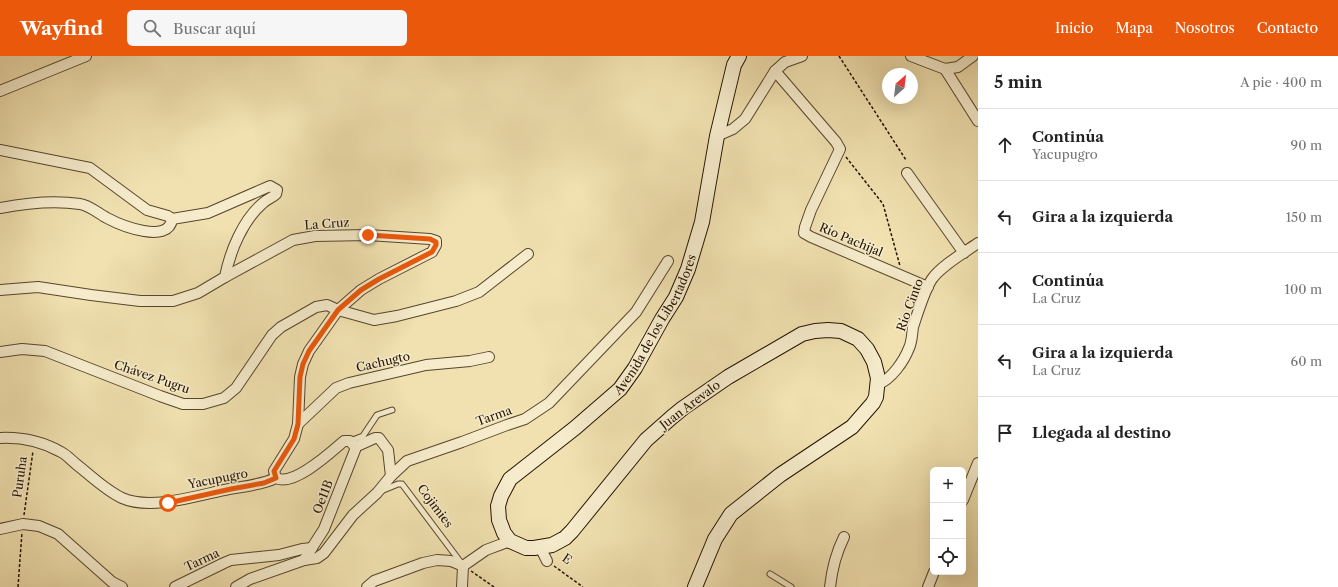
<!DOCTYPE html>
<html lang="es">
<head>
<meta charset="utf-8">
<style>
  :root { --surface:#fff; --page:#f6f6f6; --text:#222; --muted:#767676; --line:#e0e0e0; --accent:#ea580c }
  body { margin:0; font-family:"Libre Caslon Text",serif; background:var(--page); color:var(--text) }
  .controls { position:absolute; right:12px; bottom:12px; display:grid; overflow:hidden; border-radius:6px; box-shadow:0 4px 16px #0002 }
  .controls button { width:36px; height:36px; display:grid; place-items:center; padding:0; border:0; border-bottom:1px solid var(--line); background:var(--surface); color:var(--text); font:20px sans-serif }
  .compass { position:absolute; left:882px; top:12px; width:36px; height:36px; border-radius:50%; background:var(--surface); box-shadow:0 4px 16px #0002; rotate:28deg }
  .stop { position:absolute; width:12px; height:12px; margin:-9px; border:3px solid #ea580c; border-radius:50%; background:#fff }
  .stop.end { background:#ea580c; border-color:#fff; box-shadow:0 1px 4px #0008 }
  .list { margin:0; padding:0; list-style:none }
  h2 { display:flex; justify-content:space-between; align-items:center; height:52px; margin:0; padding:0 16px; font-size:17px }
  h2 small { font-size:13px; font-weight:400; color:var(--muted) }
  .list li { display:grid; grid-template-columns:26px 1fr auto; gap:12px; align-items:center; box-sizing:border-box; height:72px; padding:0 16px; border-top:1px solid var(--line) }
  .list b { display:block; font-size:15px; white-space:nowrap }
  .list p { margin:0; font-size:13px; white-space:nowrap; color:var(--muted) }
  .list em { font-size:13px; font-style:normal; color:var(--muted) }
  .icon { flex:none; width:22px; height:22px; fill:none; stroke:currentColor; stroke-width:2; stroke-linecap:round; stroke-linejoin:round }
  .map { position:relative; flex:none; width:978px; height:531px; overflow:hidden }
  header { display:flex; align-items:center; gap:24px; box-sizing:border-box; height:56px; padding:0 20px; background:var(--accent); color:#fff }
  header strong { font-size:19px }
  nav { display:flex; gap:22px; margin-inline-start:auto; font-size:14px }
  .search { width:280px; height:36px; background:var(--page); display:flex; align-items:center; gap:10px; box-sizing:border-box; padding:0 14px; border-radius:6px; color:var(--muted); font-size:15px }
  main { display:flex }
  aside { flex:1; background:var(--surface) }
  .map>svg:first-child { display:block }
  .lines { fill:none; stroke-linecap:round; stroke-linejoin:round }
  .lane-casing { stroke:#56462c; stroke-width:7 }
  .street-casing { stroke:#56462c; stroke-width:12 }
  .secondary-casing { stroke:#231200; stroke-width:16 }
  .path { stroke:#231200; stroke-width:1.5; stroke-dasharray:3 2; stroke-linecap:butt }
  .lane { stroke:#f6eccc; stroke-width:5 }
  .street { stroke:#f6eccc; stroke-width:10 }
  .secondary { stroke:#f6eccc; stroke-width:14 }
  .route { stroke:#ea580c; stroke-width:5 }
  .labels { text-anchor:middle; stroke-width:3; stroke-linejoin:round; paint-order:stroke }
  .street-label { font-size:12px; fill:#231200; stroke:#f6eccc }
</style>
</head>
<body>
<header>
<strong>Wayfind</strong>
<div class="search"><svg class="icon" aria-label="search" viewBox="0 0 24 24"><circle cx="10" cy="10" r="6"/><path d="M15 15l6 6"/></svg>Buscar aquí</div>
<nav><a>Inicio</a><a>Mapa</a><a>Nosotros</a><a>Contacto</a></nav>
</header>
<main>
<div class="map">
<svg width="978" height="531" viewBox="0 0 978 531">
  <rect width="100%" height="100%" fill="#f1e1b0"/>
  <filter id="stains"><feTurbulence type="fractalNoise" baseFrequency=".005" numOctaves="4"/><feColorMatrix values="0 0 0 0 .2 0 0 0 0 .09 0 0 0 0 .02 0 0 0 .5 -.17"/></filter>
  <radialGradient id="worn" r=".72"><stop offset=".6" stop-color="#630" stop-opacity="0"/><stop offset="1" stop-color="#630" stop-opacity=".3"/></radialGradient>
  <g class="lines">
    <defs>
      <g id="lane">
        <path d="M350,385L363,380L377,359L392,354"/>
        <path d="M381,435L398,428H402L462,508"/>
        <path d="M770,518L791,531"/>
      </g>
      <g id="street">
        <path d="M911,0L945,13L978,65"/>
        <path d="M945,13L958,11L973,0"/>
        <path d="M775,15L836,86L840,93L811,154L805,171L804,177L811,181L928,231"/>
        <path d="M0,35L86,0"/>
        <path d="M717,80L733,73L745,63L775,15L785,6L802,0"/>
        <path d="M0,94L90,112L147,154L168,160L172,163C169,189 120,169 107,162C99,158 89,149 80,148C54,144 26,147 0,152"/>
        <path d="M907,117L964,197"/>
        <path d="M225,221L293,184L315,180L368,179L430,183L436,185V189L432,196L379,223L361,234L338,254L309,295L303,308L300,321L298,368L294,383L274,415L276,422"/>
        <path d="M0,234L38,231L91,239L140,245H173L198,237L225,221C230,195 243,164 263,147C267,143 272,142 276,138L277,134L270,130L208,157L172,163"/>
        <path d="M0,296L22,293L45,295L160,340L183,348H203L224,342L236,332L272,279L281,271L316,251L327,249L338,254L374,264L397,260L456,245L479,236L528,198"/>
        <path d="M878,328C891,324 904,305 909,292C912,286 912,278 913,271C917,259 925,233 932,223C942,209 964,197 978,187"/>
        <path d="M298,368L336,332L349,327L426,309L470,305L489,301"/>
        <path d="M0,382C21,381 43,386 61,396C67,399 71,404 76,408C90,419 105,434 122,442C151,455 199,439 229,433C246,430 261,429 276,422C294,431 331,396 344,385H350L355,391V394L324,473L304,504"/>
        <path d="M355,391L375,382H379L388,394L391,420"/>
        <path d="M963,444L978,407"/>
        <path d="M0,473L23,468L39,470L58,478L112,526L122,531"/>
        <path d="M540,491L547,505"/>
        <path d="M175,531L224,507L231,504L279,499L302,493L312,492"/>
        <path d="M236,531L250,523L304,504L317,502L324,497L353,459L377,437L391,420L407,405L462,386L507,369L525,363L549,347L636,256L668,205"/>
        <path d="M367,531L374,525L423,507L437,504L451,505L463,510"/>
        <path d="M462,531L463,510L486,494L510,485"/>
        <path d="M830,531C832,513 836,497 844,481"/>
        <path d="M928,531L934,516"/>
      </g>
      <g id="secondary">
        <path id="s1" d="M695,531L715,483L731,458L780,419L852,371L873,347L876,341L878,322L874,306L867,293L858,283L841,275L828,274L815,275L802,278L728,321L683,352L672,361L646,384L572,475L565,482L552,489L534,492H526L510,485L504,477L499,464L498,450L501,440L510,423L575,372L620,333L635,312L662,263L676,241L688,213L702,166L717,80L734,9L739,0"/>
      </g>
    </defs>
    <use href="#lane" class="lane-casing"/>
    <use href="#street" class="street-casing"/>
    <use href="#secondary" class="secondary-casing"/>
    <g class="path">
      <path d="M839,0L906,104"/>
      <path d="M846,101L883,148L900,210"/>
      <path d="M24,459L33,395"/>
      <path d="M554,510L583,531"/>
      <path d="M471,515L494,531"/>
      <path d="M18,531L22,476"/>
    </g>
    <use href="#lane" class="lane"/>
    <use href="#street" class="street"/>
    <use href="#secondary" class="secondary"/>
  </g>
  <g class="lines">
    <path class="route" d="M168,447L231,433L264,427L276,422L274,415L294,383L298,368L300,321L303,308L309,295L338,254L361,234L379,223L432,196L436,189V186L430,183L368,179"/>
  </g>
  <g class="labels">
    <g class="street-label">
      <text transform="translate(327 168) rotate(-4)" y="4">La Cruz</text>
      <text transform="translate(851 184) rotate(23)" y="4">Río Pachijal</text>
      <text transform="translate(910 249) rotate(-70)" y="4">Río Cinto</text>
      <text dy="4" stroke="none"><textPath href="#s1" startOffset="1050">Avenida de los Libertadores</textPath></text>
      <text transform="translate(383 306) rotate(-13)" y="4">Cachugto</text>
      <text transform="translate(152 321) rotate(19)" y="4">Chávez Pugru</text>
      <text transform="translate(690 349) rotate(-37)" y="4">Juan Arevalo</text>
      <text transform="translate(494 360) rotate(-20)" y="4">Tarma</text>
      <text transform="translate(20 421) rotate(-82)" y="4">Puruha</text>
      <text transform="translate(218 423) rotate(-11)" y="4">Yacupugro</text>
      <text transform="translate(323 441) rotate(-69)" y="4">Oe11B</text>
      <text transform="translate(435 450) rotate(53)" y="4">Cojimies</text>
      <text transform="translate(567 503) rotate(35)" y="4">E</text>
      <text transform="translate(202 504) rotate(-25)" y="4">Tarma</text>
    </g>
  </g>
  <rect width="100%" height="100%" filter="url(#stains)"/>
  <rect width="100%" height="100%" fill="url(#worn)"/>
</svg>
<div class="controls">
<button>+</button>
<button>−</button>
<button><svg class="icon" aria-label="locate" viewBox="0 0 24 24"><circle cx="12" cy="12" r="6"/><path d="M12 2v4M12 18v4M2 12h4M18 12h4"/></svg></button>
</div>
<svg class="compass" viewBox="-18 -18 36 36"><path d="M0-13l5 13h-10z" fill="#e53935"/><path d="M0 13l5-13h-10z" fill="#767676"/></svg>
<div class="stop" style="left:168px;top:447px"></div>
<div class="stop end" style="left:368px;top:179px"></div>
</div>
<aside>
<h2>5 min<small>A pie · 400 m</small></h2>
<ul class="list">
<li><svg class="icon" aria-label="ahead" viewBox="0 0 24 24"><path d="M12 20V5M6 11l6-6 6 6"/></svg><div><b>Continúa</b><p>Yacupugro</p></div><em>90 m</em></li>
<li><svg class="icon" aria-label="left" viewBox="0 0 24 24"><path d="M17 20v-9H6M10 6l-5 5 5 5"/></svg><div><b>Gira a la izquierda</b></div><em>150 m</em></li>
<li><svg class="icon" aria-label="ahead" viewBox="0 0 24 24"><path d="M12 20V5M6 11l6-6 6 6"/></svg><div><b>Continúa</b><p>La Cruz</p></div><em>100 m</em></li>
<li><svg class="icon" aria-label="left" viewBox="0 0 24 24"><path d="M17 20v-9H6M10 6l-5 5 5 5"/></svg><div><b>Gira a la izquierda</b><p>La Cruz</p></div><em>60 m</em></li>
<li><svg class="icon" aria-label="arrive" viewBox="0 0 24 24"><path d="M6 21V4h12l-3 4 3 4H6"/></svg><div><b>Llegada al destino</b></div></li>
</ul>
</aside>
</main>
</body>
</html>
